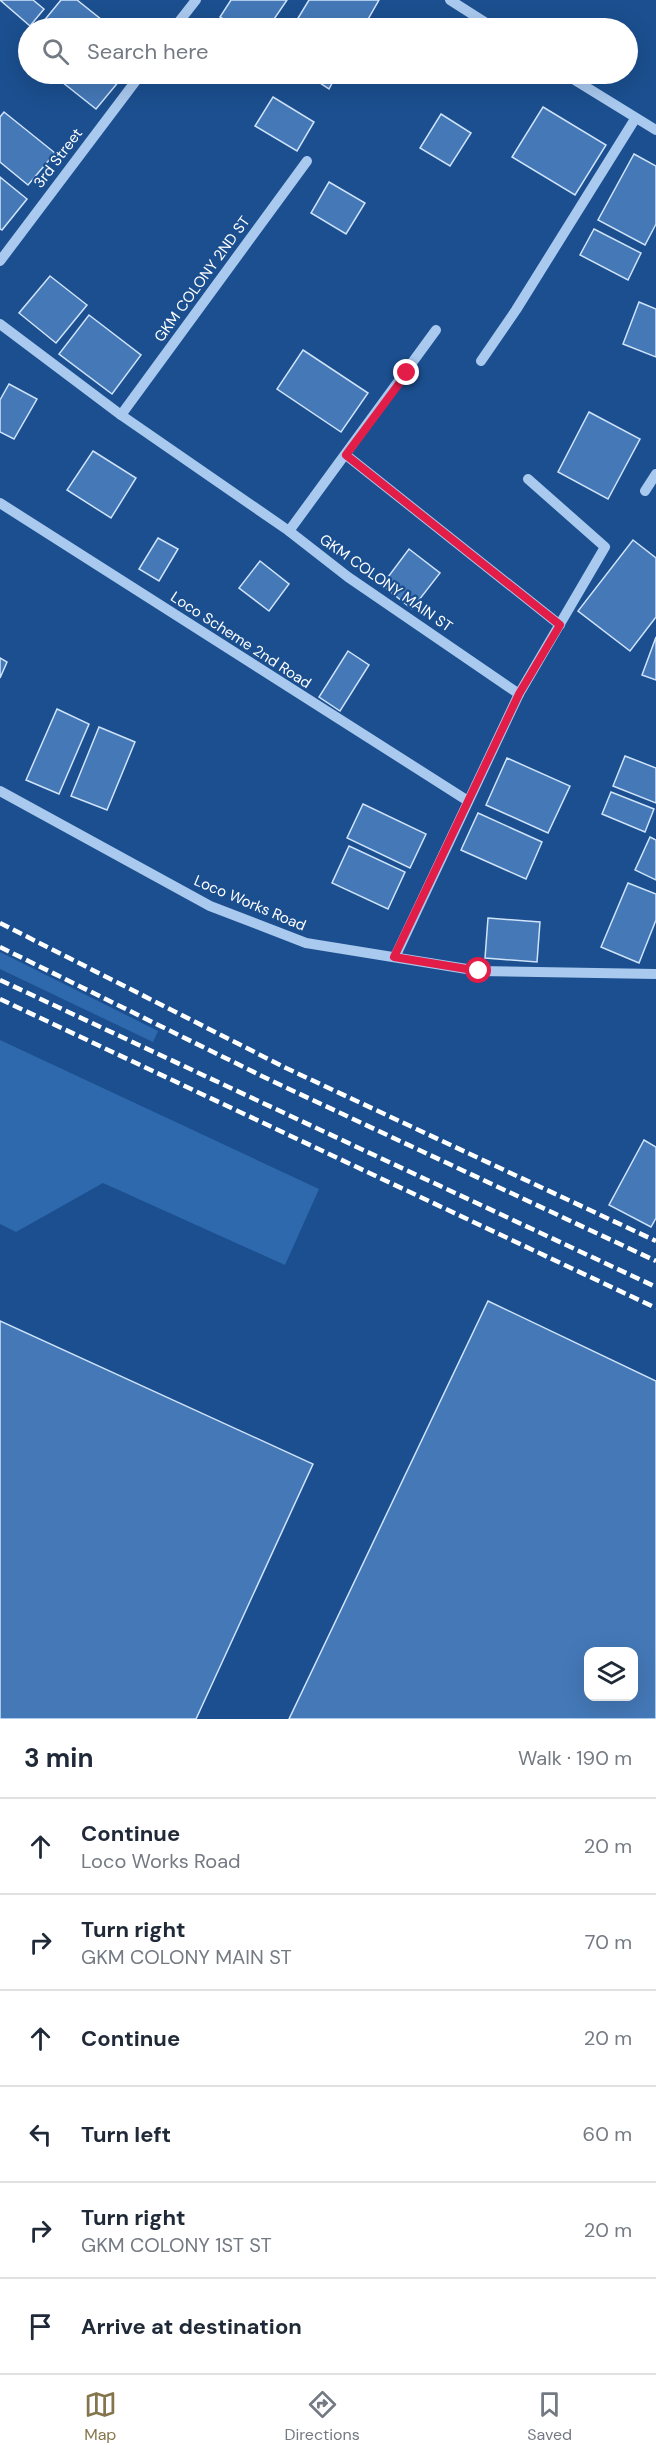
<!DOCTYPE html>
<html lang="en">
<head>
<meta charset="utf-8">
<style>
  :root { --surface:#fff; --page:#f6f6f7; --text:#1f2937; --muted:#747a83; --line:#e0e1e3; --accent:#84754c }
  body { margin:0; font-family:"DM Sans",sans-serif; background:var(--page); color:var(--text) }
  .controls { position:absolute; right:18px; bottom:18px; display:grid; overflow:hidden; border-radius:12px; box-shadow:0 6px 24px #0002 }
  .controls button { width:54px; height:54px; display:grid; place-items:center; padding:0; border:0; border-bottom:2px solid var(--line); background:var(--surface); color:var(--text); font:30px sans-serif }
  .stop { position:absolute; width:18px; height:18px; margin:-14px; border:4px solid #e11d48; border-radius:50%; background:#fff }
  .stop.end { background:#e11d48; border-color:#fff; box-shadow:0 2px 6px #0008 }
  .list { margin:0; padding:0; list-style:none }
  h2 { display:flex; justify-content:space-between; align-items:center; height:78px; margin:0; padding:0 24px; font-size:26px }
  h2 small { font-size:20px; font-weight:400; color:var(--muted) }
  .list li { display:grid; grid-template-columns:39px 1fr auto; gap:18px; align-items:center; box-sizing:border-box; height:96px; padding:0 24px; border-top:2px solid var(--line) }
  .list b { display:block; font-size:22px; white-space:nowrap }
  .list p { margin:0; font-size:20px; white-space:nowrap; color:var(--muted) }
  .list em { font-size:20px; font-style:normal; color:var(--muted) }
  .icon { flex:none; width:33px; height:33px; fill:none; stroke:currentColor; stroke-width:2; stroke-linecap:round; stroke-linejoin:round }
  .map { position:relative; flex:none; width:656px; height:1719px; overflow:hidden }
  .search { position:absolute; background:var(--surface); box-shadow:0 6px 24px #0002; left:18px; right:18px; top:18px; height:66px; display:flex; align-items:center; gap:15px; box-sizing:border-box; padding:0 21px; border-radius:33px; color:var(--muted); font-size:22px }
  .sheet { height:654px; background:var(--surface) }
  nav { display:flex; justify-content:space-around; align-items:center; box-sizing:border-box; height:84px; border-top:2px solid var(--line); background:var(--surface); font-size:16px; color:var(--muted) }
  nav a { display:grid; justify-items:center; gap:3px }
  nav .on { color:var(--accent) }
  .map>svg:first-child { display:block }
  .green { fill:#2e69ad }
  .building { fill:#4478b7; stroke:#cfe3fa; stroke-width:1.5; fill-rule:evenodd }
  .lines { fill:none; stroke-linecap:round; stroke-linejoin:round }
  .minor { stroke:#a9c9ee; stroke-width:10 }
  .rail { stroke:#fff; stroke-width:4.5; stroke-dasharray:10 4.5; stroke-linecap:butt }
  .route { stroke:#e11d48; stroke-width:8 }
  .labels { text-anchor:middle; stroke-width:4.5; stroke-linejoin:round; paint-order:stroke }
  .street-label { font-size:15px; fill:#fff; stroke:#1b4f8f }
</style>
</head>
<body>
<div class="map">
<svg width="656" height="1719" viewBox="0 0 656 1719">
  <rect width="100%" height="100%" fill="#1b4f8f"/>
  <g class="green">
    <path d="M0,952L158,1031L153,1042L0,969Z"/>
    <path d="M0,1040L319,1189L285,1265L103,1183L16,1232L0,1224Z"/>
  </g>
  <g class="building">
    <path d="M0,0H33L44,9L30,26Z"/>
    <path d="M61,0H77L112,28H38Z"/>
    <path d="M231,0H287L268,28H238L220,17Z"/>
    <path d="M309,0H379L363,28H292Z"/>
    <path d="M28,40V54L21,49Z"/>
    <path d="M52,74H125L96,109Z"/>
    <path d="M306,74H337L329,89Z"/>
    <path d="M273,97L314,122L297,151L255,126Z"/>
    <path d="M543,107L606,145L575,195L512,157Z"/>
    <path d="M4,112L55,153L28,185L0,162V117Z"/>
    <path d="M441,114L471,133L450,166L420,148Z"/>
    <path d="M634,154L656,166V224L645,245L598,220Z"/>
    <path d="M0,177L27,199L2,230L0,229Z"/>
    <path d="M329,182L365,203L346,234L311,213Z"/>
    <path d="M594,229L641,253L628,280L580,255Z"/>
    <path d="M50,276L87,305L56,343L19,313Z"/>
    <path d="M639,302L656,309V357L623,344Z"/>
    <path d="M89,315L141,355L112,394L59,354Z"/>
    <path d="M303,350L368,393L341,432L277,389Z"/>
    <path d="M9,384L37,399L14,439L0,432V400Z"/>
    <path d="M589,412L640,439L608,499L558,472Z"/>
    <path d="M93,451L136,478L111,518L67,490Z"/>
    <path d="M158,538L178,549L159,581L139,569Z"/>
    <path d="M633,540L656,558V617L630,651L578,611Z"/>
    <path d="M409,549L440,573L412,609L382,585Z"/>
    <path d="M260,561L289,584L269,611L239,588Z"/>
    <path d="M656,637V680L642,675Z"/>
    <path d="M348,651L369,665L340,711L319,697Z"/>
    <path d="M0,658L7,662L0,678Z"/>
    <path d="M57,709L89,724L59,794L26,780Z"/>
    <path d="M99,727L135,742L107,810L71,796Z"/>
    <path d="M625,756L656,768V803L613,786Z"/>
    <path d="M507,758L570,786L548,833L486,805Z"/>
    <path d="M611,792L654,809L645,832L602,814Z"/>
    <path d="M363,804L426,834L410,868L347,838Z"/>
    <path d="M478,813L542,842L526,879L461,850Z"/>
    <path d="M650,837L656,840V880L635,870Z"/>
    <path d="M349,846L405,872L388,909L332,883Z"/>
    <path d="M628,883L656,894V920L639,963L601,947Z"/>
    <path d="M488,918L540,922L537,962L485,958Z"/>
    <path d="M644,1140L656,1147V1218L651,1227L609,1205Z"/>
    <path d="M488,1301L656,1381V1719H289ZM588,1652H634V1696H588Z"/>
    <path d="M0,1321L313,1464L196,1719H0Z"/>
  </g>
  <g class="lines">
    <g class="minor">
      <path d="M450,0L494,28"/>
      <path d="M174,28L196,0"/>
      <path d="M565,74L656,130"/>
      <path d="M0,261L141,74"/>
      <path d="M0,324L121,415L289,531L348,577L519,694L395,957"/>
      <path d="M481,361L516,310L635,119"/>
      <path d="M121,415L307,161"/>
      <path d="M346,455L560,625"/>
      <path d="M645,491L656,474"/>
      <path d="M0,503L468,801"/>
      <path d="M289,531L436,330"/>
      <path d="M519,694L605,547L528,479"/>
      <path d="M0,791L210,906L306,943L479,971L656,974"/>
    </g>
    <g class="rail">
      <path d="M0,923L286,1068L656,1241"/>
      <path d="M0,947L272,1081L656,1261"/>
      <path d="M0,980L656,1287"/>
      <path d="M0,999L656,1308"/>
    </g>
  </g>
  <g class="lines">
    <path class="route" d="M407,373L346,455L560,625L519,694L394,957L479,971"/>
  </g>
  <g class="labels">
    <g class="street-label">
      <text transform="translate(58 158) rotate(-53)" y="5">3rd Street</text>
      <text transform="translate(202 279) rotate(-54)" y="5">GKM COLONY 2ND ST</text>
      <text transform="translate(386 583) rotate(35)" y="5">GKM COLONY MAIN ST</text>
      <text transform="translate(241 640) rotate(33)" y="5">Loco Scheme 2nd Road</text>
      <text transform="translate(250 903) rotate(23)" y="5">Loco Works Road</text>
    </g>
  </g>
</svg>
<div class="controls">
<button><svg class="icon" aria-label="layers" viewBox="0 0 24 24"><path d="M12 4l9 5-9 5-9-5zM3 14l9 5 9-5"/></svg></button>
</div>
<div class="stop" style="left:479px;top:971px"></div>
<div class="stop end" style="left:407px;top:373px"></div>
<div class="search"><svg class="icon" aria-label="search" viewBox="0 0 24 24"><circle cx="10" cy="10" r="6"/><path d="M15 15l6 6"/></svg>Search here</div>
</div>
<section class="sheet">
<h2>3 min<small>Walk · 190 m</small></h2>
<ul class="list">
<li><svg class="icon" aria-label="ahead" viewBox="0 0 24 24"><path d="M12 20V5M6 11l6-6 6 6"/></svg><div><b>Continue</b><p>Loco Works Road</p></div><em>20 m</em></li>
<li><svg class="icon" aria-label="right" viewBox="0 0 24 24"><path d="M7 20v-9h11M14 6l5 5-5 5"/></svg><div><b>Turn right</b><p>GKM COLONY MAIN ST</p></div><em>70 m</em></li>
<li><svg class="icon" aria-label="ahead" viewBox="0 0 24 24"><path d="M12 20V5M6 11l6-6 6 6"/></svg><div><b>Continue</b></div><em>20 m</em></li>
<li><svg class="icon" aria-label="left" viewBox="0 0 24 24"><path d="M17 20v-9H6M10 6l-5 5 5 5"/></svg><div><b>Turn left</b></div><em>60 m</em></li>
<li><svg class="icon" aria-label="right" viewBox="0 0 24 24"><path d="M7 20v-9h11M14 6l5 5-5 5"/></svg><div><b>Turn right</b><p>GKM COLONY 1ST ST</p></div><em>20 m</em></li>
<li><svg class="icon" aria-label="arrive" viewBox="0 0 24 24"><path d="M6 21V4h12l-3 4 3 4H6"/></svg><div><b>Arrive at destination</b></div></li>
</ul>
</section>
<nav>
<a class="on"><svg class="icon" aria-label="map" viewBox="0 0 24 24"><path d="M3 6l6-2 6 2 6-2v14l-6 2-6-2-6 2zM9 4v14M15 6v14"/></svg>Map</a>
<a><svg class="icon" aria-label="directions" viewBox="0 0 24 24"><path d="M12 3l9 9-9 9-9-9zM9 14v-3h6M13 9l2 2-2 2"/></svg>Directions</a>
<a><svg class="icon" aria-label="saved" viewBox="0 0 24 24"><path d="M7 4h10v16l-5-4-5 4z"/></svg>Saved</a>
</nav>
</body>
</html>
